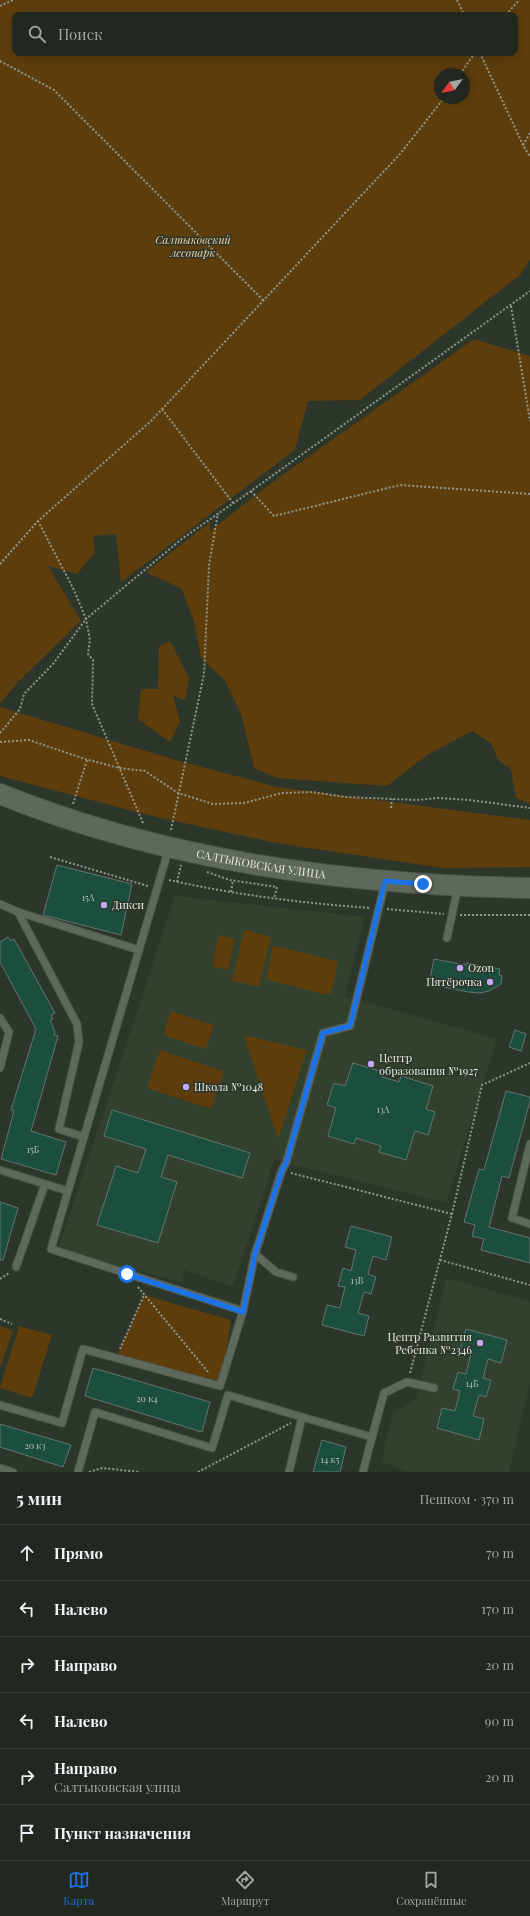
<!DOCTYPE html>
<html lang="ru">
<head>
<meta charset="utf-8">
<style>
  :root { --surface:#222820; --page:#2a3029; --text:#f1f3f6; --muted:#a2a6a5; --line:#3f443e; --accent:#1a73e8 }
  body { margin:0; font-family:"Playfair Display",serif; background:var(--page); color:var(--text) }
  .compass { position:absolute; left:434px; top:68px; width:36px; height:36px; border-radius:50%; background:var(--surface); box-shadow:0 2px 10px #0003; rotate:237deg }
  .stop { position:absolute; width:12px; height:12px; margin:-9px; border:3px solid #1a73e8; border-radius:50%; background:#fff }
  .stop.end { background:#1a73e8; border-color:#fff; box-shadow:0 1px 4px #0008 }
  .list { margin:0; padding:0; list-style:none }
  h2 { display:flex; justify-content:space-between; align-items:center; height:52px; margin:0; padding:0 16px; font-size:17px }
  h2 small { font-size:13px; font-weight:400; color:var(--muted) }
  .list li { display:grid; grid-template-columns:26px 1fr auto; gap:12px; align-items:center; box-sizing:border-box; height:56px; padding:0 16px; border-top:1px solid var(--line) }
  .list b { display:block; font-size:15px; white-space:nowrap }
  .list p { margin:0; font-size:13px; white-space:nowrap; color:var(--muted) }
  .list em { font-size:13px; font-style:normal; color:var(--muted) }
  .icon { flex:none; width:22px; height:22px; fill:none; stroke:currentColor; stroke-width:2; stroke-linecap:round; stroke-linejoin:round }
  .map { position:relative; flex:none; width:530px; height:1472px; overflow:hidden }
  .search { position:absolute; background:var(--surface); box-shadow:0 2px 10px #0003; left:12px; right:12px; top:12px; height:44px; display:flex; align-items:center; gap:10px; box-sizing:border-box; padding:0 14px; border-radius:8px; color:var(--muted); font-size:15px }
  .sheet { height:388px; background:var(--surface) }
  nav { display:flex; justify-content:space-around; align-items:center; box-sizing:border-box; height:56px; border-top:1px solid var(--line); background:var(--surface); font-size:11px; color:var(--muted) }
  nav a { display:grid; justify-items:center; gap:2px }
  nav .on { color:var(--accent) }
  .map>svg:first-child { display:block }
  .built { fill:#32402e }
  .green { fill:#5d3d0c; fill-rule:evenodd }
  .building { fill:#1b4e3f; stroke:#63756e }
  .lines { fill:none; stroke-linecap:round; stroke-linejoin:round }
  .lane-casing { stroke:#4b5349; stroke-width:9 }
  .secondary-casing { stroke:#4b5349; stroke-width:22 }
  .path { stroke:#90988e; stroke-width:2; stroke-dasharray:2 2; stroke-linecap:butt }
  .lane { stroke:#5f695b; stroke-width:7 }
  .secondary { stroke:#5f695b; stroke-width:20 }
  .route { stroke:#1a73e8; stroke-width:5 }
  .poi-dot { fill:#c2a7f2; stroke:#2d362a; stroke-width:1.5 }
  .labels { text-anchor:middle; stroke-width:3; stroke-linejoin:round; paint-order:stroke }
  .number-label { font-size:9px; fill:#b3c4bb }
  .park-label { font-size:11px; font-style:italic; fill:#f8d09e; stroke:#2d362a }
  .street-label { font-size:11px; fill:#e6ece4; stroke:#2d362a }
  .poi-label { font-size:11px; fill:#e6ece4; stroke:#2d362a; text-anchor:start }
</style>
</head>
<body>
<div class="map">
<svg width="530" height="1472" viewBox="0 0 530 1472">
  <rect width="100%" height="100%" fill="#2d362a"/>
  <g class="built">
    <path d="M175,896L365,917L345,996L497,1039L446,1203L274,1160L233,1287L184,1270L181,1282L58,1250Z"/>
    <path d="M446,1278L530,1301V1384L509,1472H409L381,1462L393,1412L416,1399Z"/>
  </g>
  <g class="green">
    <path d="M0,0H530V260L520,275L360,400L308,401L295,450L121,582L116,534L93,536L95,553L77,574L48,566L81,621L19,681L0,703ZM15,15H515V53H15ZM440,74H464V98H440Z"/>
    <path d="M474,339L530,356V804L516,798L511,769L499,761L491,743L472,731L429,754L387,786L277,778L254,768L241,714L225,681L201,658L194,622L182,589L146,572L210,522V531L270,484Z"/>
    <path d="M170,641L189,678L185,701L173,695L180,722L170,742L138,719L141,689H158L159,647Z"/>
    <path d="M0,707L179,761L278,787L530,820V867L443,868L276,843L148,815L0,776Z"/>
    <path d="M244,930L271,937L259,987L232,981Z"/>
    <path d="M219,935L235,939L228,970L212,966Z"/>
    <path d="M273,947H280L336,961L338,963L331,994H324L268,980L266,978Z"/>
    <path d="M171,1011L214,1025L206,1049L163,1035Z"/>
    <path d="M244,1035L307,1050L278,1140Z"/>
    <path d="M160,1050L224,1071L211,1109L147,1088Z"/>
    <path d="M144,1295L231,1320L220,1386L116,1358Z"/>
    <path d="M0,1326L13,1331L0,1368Z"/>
    <path d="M19,1326L52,1335L32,1398L0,1388Z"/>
  </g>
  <g class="building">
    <path d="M57,865L132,884L121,935L43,915Z"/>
    <path d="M8,937L11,941L14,939L55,1013L51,1015L53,1019L50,1020L55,1032L54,1035L58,1036L31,1131L66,1142L56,1175L1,1159L14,1111L11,1110L36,1029L0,962V942Z"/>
    <path d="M434,959L466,965V963L500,969L499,975L502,976L501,984L489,991L480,993L468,992L429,984Z"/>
    <path d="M515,1030L526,1034L521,1051L509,1047Z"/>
    <path d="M353,1063L383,1072L382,1077L399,1082L401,1076L433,1086L426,1109L435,1112L428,1135L415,1131L406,1160L379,1152L381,1146L356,1138L354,1144L328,1136L336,1108L327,1105L334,1083L345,1086Z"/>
    <path d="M506,1091L530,1097V1101L509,1178L502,1176L489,1227L530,1238V1263L481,1250L484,1239L472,1236L475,1225L464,1222L479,1169L484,1170Z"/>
    <path d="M112,1110L250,1153L242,1178L168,1155L161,1177L177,1182L158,1243L97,1225L116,1166L138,1173L146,1149L104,1136Z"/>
    <path d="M0,1202L18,1208L3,1260H0Z"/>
    <path d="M351,1226L392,1237L386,1260L373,1256L368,1274L376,1277L371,1294L364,1292L358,1313L369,1316L364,1336L322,1325L327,1305L340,1308L345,1287L338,1286L343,1268L351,1271L356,1250L345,1247Z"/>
    <path d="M466,1329L507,1340L501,1363L488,1359L483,1378L491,1380L486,1397L479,1395L473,1416L484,1419L479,1440L437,1428L442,1408L455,1411L460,1391L453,1389L458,1372L466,1374L471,1353L460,1350Z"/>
    <path d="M93,1368L210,1402L202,1432L85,1396Z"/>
    <path d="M0,1424L71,1445L63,1467L0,1447Z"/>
    <path d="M322,1440L346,1447L340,1472H313Z"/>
  </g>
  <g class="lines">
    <defs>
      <g id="lane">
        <path d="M169,848L51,1249L243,1311"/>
        <path d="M0,904L18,912L77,1024L79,1042L59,1129L84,1137"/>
        <path d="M18,912L139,950"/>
        <path d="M447,938L458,887"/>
        <path d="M0,1018L9,1032L0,1068"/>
        <path d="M530,1144L512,1218L530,1224"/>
        <path d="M0,1170L68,1191"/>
        <path d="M255,1254L276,1272L293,1277"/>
        <path d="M16,1267L45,1184"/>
        <path d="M0,1405L62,1423L83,1349L220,1386L243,1311L255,1254L282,1170L286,1163L323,1033L350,1026L385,883"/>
        <path d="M372,1437L384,1393L407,1382L434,1388"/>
        <path d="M0,1468L13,1472"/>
        <path d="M78,1472L95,1412L212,1448L228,1395L302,1417"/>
        <path d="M289,1472L302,1417L372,1437L363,1472"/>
      </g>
      <g id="secondary">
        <path id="s1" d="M0,794C168,862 350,885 530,888"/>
      </g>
    </defs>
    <use href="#lane" class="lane-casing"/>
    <use href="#secondary" class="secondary-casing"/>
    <g class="path">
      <path d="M457,0L464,15"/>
      <path d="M0,6L13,0"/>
      <path d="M506,15L519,0"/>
      <path d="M480,53L523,145"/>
      <path d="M0,61L54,90L264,301"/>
      <path d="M460,74L475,53"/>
      <path d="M530,133L523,145L530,157"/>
      <path d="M511,306L530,421"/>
      <path d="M162,409L233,503"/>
      <path d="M251,491L274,516L400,485L530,494"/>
      <path d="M0,564L38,521L151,421L400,154L444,98"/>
      <path d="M0,733L20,709L24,694L53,664L86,619L74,590L38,521"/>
      <path d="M0,742L29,740L85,759L119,768L145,771L178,793L213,804L244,803L282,793L312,792L345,797L417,800L438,798L470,800L530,808"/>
      <path d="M73,804L87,760"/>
      <path d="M391,808L392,799"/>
      <path d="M143,823L92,704L93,660L88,654L90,640L86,619L183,538L251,491L530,291"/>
      <path d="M171,830L204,674L209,565L218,513"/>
      <path d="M50,857L148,886"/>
      <path d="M207,872L230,880L277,887L274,899"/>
      <path d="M169,880C236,895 302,903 370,908"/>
      <path d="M177,882L181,865"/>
      <path d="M231,892L233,880"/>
      <path d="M387,909L444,914"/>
      <path d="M460,915H530"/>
      <path d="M291,1173L452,1214"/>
      <path d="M440,1260L530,1285"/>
      <path d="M0,1279L9,1273"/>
      <path d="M138,1287L209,1373"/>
      <path d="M0,1319L12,1324"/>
      <path d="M120,1349L144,1295"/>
      <path d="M410,1373L452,1214L482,1085L530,1063"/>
      <path d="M89,1472L102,1468L139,1472"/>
      <path d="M198,1472L291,1423"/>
    </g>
    <use href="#lane" class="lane"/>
    <use href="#secondary" class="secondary"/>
  </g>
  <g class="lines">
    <path class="route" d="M127,1274L243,1312L255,1254L282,1170L286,1163L323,1033L350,1026L385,881L423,884"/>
  </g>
  <g class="poi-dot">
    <circle cx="104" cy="905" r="4"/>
    <circle cx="460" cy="968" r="4"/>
    <circle cx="490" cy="982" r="4"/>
    <circle cx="371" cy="1064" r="4"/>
    <circle cx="186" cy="1087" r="4"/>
    <circle cx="480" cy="1343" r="4"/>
  </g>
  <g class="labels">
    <g class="number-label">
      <text x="88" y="901">15А</text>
      <text x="383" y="1113">13А</text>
      <text x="33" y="1153">15Б</text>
      <text x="357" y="1284">13В</text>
      <text x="472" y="1387">14Б</text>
      <text x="147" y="1402">20 к4</text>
      <text x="35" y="1449">20 к3</text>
      <text x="330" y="1463">14 к5</text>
    </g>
    <g class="park-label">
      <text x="193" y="244">Салтыковский<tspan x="193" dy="13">лесопарк</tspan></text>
    </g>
    <g class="street-label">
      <text dy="4" stroke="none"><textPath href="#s1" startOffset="271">САЛТЫКОВСКАЯ УЛИЦА</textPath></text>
    </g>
    <g class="poi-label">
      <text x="112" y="909">Дикси</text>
      <text x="468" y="972">Ozon</text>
      <text x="482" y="986" text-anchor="end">Пятёрочка</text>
      <text x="379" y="1062">Центр<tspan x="379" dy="13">образования №1927</tspan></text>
      <text x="194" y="1091">Школа №1048</text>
      <text x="472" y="1341" text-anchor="end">Центр Развития<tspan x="472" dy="13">Ребенка №2346</tspan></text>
    </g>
  </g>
</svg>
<svg class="compass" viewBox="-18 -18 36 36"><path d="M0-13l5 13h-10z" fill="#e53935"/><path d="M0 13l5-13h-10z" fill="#a2a6a5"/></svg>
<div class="stop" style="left:127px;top:1274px"></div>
<div class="stop end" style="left:423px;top:884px"></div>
<div class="search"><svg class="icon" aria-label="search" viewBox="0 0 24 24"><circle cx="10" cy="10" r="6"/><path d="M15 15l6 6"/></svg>Поиск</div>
</div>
<section class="sheet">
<h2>5 мин<small>Пешком · 370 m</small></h2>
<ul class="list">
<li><svg class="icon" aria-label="ahead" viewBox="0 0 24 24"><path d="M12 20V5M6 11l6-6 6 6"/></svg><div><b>Прямо</b></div><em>70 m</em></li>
<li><svg class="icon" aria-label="left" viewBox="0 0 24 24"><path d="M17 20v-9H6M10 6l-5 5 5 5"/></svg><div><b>Налево</b></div><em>170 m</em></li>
<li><svg class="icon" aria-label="right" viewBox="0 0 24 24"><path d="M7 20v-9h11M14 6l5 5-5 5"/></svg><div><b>Направо</b></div><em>20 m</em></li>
<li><svg class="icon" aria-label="left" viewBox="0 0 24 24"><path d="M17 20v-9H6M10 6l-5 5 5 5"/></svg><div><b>Налево</b></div><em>90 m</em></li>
<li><svg class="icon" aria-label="right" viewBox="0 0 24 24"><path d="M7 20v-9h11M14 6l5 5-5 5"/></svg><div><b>Направо</b><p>Салтыковская улица</p></div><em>20 m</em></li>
<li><svg class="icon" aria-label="arrive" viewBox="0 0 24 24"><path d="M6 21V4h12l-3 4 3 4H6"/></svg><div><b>Пункт назначения</b></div></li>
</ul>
</section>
<nav>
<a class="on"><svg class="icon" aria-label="map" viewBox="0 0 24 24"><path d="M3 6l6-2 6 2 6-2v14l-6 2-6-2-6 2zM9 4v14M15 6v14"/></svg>Карта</a>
<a><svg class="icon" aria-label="directions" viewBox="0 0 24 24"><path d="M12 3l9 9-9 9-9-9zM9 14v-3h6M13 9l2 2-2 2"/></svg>Маршрут</a>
<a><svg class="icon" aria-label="saved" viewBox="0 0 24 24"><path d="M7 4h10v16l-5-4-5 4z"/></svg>Сохранённые</a>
</nav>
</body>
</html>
